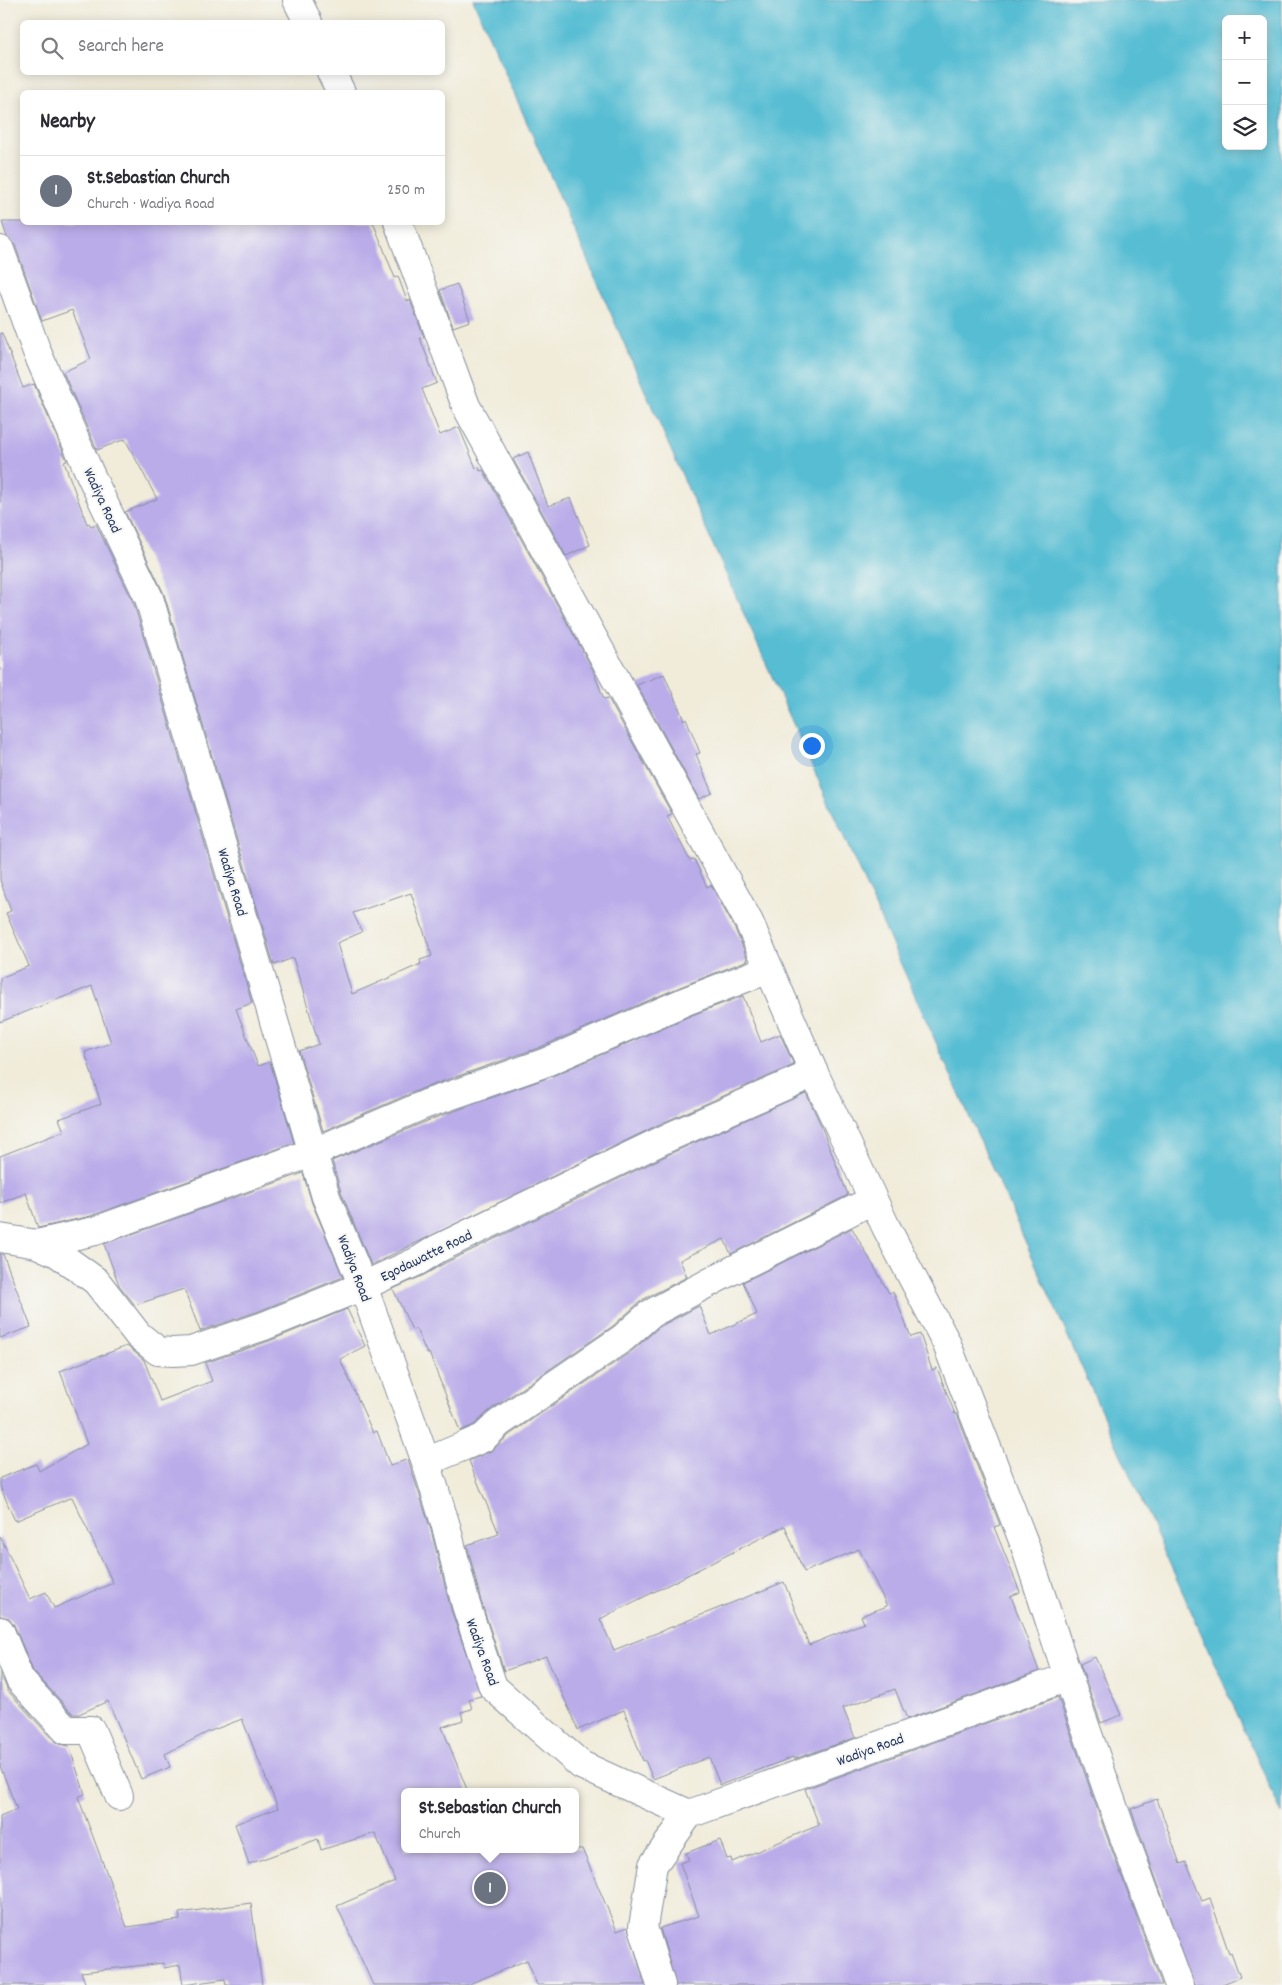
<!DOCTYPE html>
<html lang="en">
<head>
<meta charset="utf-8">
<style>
  :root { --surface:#fff; --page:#f7f7f7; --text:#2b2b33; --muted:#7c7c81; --line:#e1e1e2; --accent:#0b8043 }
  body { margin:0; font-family:Dekko,sans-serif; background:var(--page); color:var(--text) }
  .controls { position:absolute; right:15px; top:15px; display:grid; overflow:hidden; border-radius:8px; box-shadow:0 2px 12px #0003 }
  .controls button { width:45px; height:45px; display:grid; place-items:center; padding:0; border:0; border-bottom:1px solid var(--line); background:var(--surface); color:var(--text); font:25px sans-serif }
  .you { position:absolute; left:811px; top:745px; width:18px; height:18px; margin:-12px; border:4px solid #fff; border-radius:50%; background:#1a73e8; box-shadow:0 0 0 8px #1a73e833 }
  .badge { display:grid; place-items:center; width:32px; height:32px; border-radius:50%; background:var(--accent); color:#fff; font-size:16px; font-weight:700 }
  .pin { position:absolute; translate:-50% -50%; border:2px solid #fff; box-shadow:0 1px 5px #0006 }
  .popup { position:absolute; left:401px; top:1788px; width:178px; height:65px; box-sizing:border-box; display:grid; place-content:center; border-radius:8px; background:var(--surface); filter:drop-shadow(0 1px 4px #0005); font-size:16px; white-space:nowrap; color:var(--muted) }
  .popup b { font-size:19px; color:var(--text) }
  .popup::after { content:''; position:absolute; left:50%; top:100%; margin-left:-10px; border:10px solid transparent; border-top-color:var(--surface) }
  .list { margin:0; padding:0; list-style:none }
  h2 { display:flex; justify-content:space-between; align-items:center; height:65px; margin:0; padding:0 20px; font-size:21px }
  h2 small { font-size:16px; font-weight:400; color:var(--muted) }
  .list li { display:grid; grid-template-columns:32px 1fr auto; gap:15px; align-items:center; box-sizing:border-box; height:70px; padding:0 20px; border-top:1px solid var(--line) }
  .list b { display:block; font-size:19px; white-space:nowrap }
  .list p { margin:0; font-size:16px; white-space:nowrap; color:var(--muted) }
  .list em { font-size:16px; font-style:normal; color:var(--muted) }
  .icon { flex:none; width:28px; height:28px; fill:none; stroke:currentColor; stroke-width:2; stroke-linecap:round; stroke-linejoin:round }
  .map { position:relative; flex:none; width:1282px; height:1985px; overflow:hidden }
  .search { position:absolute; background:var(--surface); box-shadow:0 2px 12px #0003; left:20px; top:20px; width:425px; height:55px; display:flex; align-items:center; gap:12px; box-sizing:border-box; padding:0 18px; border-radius:8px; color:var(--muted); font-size:19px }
  .panel { position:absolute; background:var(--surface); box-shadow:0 2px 12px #0003; left:20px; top:90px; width:425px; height:135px; border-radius:8px }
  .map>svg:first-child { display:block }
  .water { fill:#56bdd3; stroke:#387698; fill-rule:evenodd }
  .building { fill:#baace9; fill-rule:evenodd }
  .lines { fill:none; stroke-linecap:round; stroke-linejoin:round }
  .street-casing { stroke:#868e9c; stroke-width:30 }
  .street { stroke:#fff; stroke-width:28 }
  .labels { text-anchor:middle; stroke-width:4; stroke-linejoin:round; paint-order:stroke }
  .street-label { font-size:15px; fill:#1b2f5e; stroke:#f6f6f2 }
</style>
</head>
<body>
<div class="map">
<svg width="1282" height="1985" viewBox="0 0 1282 1985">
  <rect width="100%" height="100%" fill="#f6f6f2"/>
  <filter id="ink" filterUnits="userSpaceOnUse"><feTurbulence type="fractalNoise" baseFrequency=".02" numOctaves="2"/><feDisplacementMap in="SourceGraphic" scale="10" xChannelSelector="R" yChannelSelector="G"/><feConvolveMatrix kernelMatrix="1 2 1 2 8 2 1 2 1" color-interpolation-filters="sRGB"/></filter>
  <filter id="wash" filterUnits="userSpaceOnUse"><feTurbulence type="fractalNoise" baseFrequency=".0096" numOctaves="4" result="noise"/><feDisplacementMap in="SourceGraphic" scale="20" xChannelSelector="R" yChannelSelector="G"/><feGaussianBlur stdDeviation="1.12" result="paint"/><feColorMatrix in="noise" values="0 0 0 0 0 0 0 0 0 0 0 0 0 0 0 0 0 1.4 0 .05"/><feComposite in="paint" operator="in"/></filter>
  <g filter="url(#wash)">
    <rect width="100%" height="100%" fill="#f1ecda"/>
    <path class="water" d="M473,0H1282V1814L704,525ZM1226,19H1263V146H1226Z"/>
    <g id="blocks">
      <g class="building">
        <path d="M2,222H373L395,278L398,276L407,301L410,300L424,337L420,338L437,383L422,389L440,435L459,427L476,468L479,467L480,471L483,470L592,668L604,699L608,698L672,814L667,816L690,861L694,859L707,887L711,885L735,929L748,960L680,987L538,1048L421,1089L323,1131L299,1051L319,1044L293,958L274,965L164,594L125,512L157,499L125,439L97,450L63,372L91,359L72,310L42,321L15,245L7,237ZM411,893L432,956L420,960L421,964L352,994L337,943L362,932L353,913Z"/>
        <path d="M457,284L470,321L453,327L440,290Z"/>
        <path d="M0,333H2L23,388L34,384L67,461L64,462L87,524L89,523L91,526L96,524L134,604L252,1003L236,1009L258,1066L270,1062L294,1143L91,1216L38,1228L26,1193L0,1203V1156L64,1131L59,1119L101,1104L85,1052L111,1043L92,986L0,1022V978L29,966L6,913L11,911L0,880Z"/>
        <path d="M528,452L548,506L571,498L590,545L566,556L513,459Z"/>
        <path d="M664,674L684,720L686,718L700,753L696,754L712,793L699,799L637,685Z"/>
        <path d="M743,996L761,1042L780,1034L794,1065L662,1123L371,1265L341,1192L332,1161L432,1119L550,1077L692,1015Z"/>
        <path d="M806,1093L820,1123L848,1195L731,1254L724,1239L680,1260L687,1277L642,1300L613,1326L490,1410L474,1425L460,1431L429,1353L427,1354L416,1329L412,1330L393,1289L424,1275L445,1263L676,1151Z"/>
        <path d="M303,1173L312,1203L343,1277L259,1311L200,1331L184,1289L135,1305L119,1285L104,1244Z"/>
        <path d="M852,1228L889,1293L893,1292L911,1337L920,1334L932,1370L937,1368L955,1414H957L1000,1525L994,1527L1020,1592L1011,1596L1039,1671L907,1719L895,1689L843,1708L855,1738L794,1759L793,1757L720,1785L709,1757L653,1779L645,1760L643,1761L624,1710L578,1730L546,1656L504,1671L481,1601L467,1545L499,1534L469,1461L493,1450L509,1435L632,1351L659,1327L699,1306L711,1335L757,1314L743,1282ZM785,1526L804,1572L859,1549L887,1606L861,1616L864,1623L809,1645L784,1582L614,1650L600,1619Z"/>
        <path d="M0,1254H3L31,1327L0,1338Z"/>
        <path d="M347,1309L365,1346L340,1359L373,1433L377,1431L390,1466L408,1459L431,1530L451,1610L481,1696L469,1699L472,1709L461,1712L463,1720L442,1727L468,1792H405V1849H582L617,1931L628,1927L645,1985H537L527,1960L467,1985H373L337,1906L395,1881L375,1833L321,1850L318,1839L249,1864L235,1824L278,1808L242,1719L208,1732L165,1754L170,1767L141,1779L108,1701L79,1714H73L33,1671L14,1625L9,1618L0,1616V1536L30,1599L46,1592L54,1608L113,1583L72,1497L15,1521L0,1486V1478L36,1464L39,1471L87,1444L60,1371L127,1346L144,1360L160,1401L212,1381L205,1363L269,1341Z"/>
        <path d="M1095,1657L1121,1715L1101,1723L1080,1664Z"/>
        <path d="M0,1672L8,1691L54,1741L60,1744L69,1746L85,1794L78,1797L127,1927L180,1920L179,1913L251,1903L262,1985H226L225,1979L183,1985L180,1965L164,1968L163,1963L81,1972L86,1985H0V1816L17,1809L0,1766Z"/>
        <path d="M1058,1697L1106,1834L1162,1985H676L660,1928L699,1916L680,1863L689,1860L686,1853L720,1840L727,1859L731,1858L732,1862L819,1825L805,1789Z"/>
        <path d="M1157,1799L1180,1864L1186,1862L1202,1901L1210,1898L1229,1953L1231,1952L1240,1977L1220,1985H1194L1131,1809Z"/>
      </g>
    </g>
  </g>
  <g filter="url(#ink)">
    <use href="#blocks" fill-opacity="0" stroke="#868e9c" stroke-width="1"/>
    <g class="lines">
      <defs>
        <g id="street">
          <path d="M297,0L308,22"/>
          <path d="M331,72L341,92"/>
          <path d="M398,222L466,406L749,922L814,1073L886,1227L946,1342L1024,1543L1068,1677L1121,1829L1179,1985"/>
          <path d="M0,250L37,352L90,474L149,598L326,1197L363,1286L426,1462L446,1526L466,1605L493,1687L581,1765L689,1814L1068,1677"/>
          <path d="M0,1238L37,1244L57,1253L96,1281L138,1335L158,1351L173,1352L191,1351L264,1326L363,1286L418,1261L437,1249L669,1137L814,1073"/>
          <path d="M37,1244L95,1231L314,1152L426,1104L544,1063L686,1001L769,969"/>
          <path d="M426,1462L483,1438L499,1423L623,1338L650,1314L733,1270L873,1200"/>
          <path d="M0,1631L20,1680L66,1730H91L119,1796"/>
          <path d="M661,1985L643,1927L653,1865L689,1814"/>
        </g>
      </defs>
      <use href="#street" class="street-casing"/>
      <use href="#street" class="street"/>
    </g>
  </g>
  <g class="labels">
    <g class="street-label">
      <text transform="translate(103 500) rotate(65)" y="5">Wadiya Road</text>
      <text transform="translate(233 882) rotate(73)" y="5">Wadiya Road</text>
      <text transform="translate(426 1255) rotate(-26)" y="5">Egodawatte Road</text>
      <text transform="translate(355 1268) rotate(69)" y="5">Wadiya Road</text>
      <text transform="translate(483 1652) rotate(70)" y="5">Wadiya Road</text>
      <text transform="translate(870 1749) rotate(-20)" y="5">Wadiya Road</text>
    </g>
  </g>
</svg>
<div class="controls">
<button>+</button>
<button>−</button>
<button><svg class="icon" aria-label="layers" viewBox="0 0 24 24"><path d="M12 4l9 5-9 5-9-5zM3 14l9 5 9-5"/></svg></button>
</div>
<div class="you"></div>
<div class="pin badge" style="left:490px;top:1888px;background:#6b7280">1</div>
<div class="popup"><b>St.Sebastian Church</b>Church</div>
<div class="search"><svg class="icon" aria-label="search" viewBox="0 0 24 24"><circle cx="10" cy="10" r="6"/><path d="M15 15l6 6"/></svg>Search here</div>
<section class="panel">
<h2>Nearby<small></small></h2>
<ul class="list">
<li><span class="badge" style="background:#6b7280">1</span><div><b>St.Sebastian Church</b><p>Church · Wadiya Road</p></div><em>250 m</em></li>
</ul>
</section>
</div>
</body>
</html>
